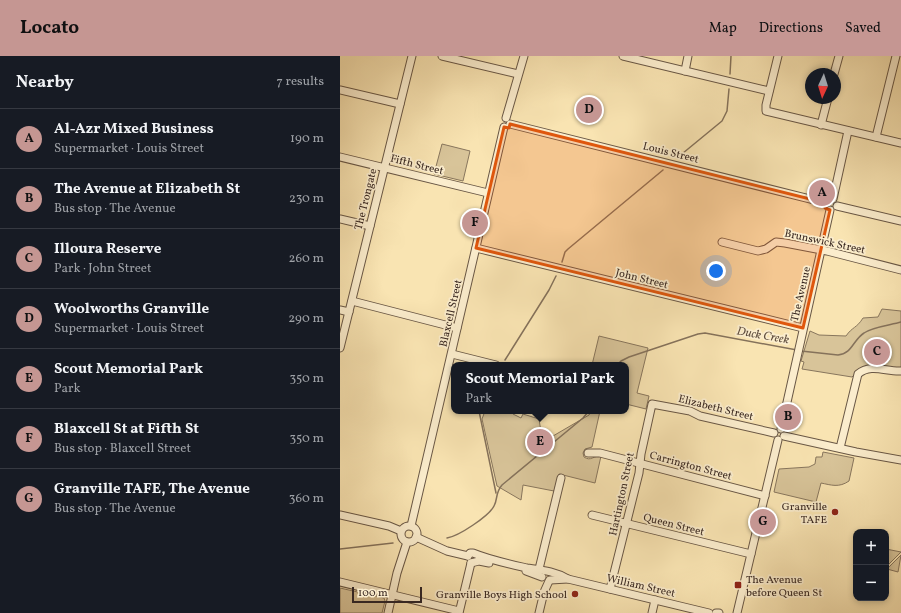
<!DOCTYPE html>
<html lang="en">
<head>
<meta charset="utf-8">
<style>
  :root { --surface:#171b24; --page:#20242c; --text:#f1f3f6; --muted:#9ea1a6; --line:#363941; --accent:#c59692 }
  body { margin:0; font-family:Vollkorn,serif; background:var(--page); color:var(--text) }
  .controls { position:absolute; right:12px; bottom:12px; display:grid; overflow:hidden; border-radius:8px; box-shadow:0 2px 6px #0003 }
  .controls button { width:36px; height:36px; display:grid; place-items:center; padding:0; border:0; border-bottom:1px solid var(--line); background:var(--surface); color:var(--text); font:20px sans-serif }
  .compass { position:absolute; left:465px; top:12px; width:36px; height:36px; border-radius:50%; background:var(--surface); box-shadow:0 2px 6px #0003; rotate:184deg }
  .scale { position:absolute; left:12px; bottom:10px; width:70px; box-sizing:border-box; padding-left:4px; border:2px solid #392821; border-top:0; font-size:11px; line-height:14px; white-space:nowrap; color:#392821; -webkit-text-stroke:3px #fbedcd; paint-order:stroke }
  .you { position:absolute; left:376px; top:215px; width:14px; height:14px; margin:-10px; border:3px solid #fff; border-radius:50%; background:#1a73e8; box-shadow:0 0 0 6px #1a73e833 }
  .badge { display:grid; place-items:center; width:26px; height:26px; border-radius:50%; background:var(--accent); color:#111; font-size:13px; font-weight:700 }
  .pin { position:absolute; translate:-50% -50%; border:2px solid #fff; box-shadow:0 1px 4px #0006 }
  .popup { position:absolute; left:111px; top:306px; width:178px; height:52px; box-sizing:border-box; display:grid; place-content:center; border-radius:8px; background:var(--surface); filter:drop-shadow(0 1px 3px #0005); font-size:13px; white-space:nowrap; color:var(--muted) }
  .popup b { font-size:15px; color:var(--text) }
  .popup::after { content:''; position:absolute; left:50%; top:100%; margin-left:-8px; border:8px solid transparent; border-top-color:var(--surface) }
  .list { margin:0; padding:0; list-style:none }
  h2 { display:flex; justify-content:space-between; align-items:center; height:52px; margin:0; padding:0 16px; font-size:17px }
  h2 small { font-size:13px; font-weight:400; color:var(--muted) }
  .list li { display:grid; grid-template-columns:26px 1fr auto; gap:12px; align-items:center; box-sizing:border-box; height:60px; padding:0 16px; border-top:1px solid var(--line) }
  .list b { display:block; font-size:15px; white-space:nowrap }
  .list p { margin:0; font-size:13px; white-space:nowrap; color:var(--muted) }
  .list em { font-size:13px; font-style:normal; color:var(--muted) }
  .map { position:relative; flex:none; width:561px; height:557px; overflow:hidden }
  header { display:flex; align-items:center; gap:24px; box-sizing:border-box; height:56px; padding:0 20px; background:var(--accent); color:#111 }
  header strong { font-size:19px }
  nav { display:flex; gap:22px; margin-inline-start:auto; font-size:14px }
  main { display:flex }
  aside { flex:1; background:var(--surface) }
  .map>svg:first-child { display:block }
  .green { fill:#d8c499; stroke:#88765d }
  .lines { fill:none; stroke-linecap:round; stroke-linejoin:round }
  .stream { stroke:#85725b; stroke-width:1.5 }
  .minor-casing { stroke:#695745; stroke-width:9 }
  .minor { stroke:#fbedcd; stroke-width:7 }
  .marked { fill:#df570d; fill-opacity:0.2; stroke:#df570d; stroke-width:3; stroke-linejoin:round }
  .poi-dot { fill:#8f2418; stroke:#fbedcd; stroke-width:1.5 }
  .labels { text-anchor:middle; stroke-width:3.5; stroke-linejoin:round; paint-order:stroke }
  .street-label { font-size:11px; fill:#392821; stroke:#fbedcd }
  .poi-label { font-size:11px; fill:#392821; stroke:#fbedcd; text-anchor:end }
  .water-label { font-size:12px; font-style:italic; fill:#5f4d3e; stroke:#fbedcd }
</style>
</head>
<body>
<header>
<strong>Locato</strong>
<nav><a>Map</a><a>Directions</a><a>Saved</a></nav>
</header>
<main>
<aside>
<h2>Nearby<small>7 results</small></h2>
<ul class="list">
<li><span class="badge">A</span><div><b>Al-Azr Mixed Business</b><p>Supermarket · Louis Street</p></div><em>190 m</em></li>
<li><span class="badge">B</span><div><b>The Avenue at Elizabeth St</b><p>Bus stop · The Avenue</p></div><em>230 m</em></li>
<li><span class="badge">C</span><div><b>Illoura Reserve</b><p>Park · John Street</p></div><em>260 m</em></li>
<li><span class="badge">D</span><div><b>Woolworths Granville</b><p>Supermarket · Louis Street</p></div><em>290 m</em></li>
<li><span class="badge">E</span><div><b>Scout Memorial Park</b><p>Park</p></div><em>350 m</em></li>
<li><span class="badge">F</span><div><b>Blaxcell St at Fifth St</b><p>Bus stop · Blaxcell Street</p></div><em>350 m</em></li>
<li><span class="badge">G</span><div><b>Granville TAFE, The Avenue</b><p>Bus stop · The Avenue</p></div><em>360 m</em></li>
</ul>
</aside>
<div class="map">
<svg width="561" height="557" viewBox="0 0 561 557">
  <rect width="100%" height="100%" fill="#f9e4b2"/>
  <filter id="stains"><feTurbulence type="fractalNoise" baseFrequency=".005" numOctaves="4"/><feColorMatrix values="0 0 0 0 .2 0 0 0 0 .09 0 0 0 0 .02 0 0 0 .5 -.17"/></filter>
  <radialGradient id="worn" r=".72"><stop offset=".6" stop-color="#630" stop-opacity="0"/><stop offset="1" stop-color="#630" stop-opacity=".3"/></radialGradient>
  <g class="green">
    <path d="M102,88L130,95L123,125L94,118Z"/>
    <path d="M542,253L561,255V313L519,314L512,321L462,313L464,306L461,305L470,275L479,279L506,280C512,271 517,272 523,262L538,261Z"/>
    <path d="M259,280L308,292L297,337L309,340L306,353L286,348V309H252Z"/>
    <path d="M145,355H174L173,358L181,362L183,358L199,363L201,376L213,380L249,359L251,355H260L252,391L245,393L243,397L244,401C251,406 254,399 261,400L255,427L219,418L214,435L183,429L181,444L157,430L142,363Z"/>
    <path d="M483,396L514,402L509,425C499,432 491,429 481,427L476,446L434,436L439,413L469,411L475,408L476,401H482Z"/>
    <path d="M546,493L561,496L546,511Z"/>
    <path d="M561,499L558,516L547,513Z"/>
    <path d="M0,532L44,542L45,545L42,557H0Z"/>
  </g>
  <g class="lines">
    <g class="stream">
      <path d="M390,18L391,0"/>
      <path d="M337,102L382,65L387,55L389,33"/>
      <path d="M222,206L225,196L228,193L323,114"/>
      <path d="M461,295L498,299C512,298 513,284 524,277C532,271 551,269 561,266"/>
      <path d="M165,304L209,234L216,220"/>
      <path d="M277,309L281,305L289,301L358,278L365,277L457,294"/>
      <path d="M139,355L156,437"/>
      <path d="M107,482C119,480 149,460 154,450C158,443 155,437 162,429L243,362L249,355"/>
      <path d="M0,493L53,487"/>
    </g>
    <defs>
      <g id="minor">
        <path d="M102,0L178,18"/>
        <path d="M283,0L429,35"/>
        <path d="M438,0L426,49V55L561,87"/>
        <path d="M345,15L348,0"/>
        <path d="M494,18L499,0"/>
        <path d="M0,34L60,48"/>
        <path d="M166,62L184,0"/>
        <path d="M170,68L486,147"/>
        <path d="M481,69L488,42"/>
        <path d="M536,81L556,0"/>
        <path d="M0,101L148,137"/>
        <path d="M493,143L508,75"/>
        <path d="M497,150L561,165"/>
        <path d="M0,163L30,170"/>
        <path d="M382,186L418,195L426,193L436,186L445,187L487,195L561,214"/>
        <path d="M136,192L463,272"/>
        <path d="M12,245L117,272"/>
        <path d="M0,254L9,256"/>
        <path d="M0,292L72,0"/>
        <path d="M112,298L156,309"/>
        <path d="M441,373L490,154"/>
        <path d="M444,380L516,396L561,404"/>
        <path d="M500,392L518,318C531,307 546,316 561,315"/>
        <path d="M248,397H260L425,440"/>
        <path d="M0,459L49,470L61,475"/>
        <path d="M252,459L411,498"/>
        <circle cx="69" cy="478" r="8"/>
        <path d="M71,470L164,71"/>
        <path d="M76,481L107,495L128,500"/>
        <path d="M128,500L130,497H133C150,504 169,508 187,512C201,514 215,515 228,523L369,557"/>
        <path d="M131,507L139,505L149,507"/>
        <path d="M199,513L221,422"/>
        <path d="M186,515L202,521"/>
        <path d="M210,524L228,523"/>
        <path d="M0,526L119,555"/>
        <path d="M270,533L299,417L301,398L312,348L350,355L360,360L434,377"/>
        <path d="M48,557L57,517L67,486"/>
        <path d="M119,557L131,507"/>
        <path d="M199,557L204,536L209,525"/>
        <path d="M312,557L315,544"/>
        <path d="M376,557H379"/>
        <path d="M397,557L438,384"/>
      </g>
    </defs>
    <use href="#minor" class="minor-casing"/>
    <use href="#minor" class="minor"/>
  </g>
  <path class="marked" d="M170,68L486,147L485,152L490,154L463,272L136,192L164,71L169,72Z"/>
  <g class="poi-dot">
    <circle cx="495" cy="456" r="4"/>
    <rect x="394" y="525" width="8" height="8" rx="2"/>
    <circle cx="235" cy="538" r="4"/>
  </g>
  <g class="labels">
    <g class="street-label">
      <text transform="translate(331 96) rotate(14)" y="4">Louis Street</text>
      <text transform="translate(77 108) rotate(14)" y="4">Fifth Street</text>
      <text transform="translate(25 143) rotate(-76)" y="4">The Trongate</text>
      <text transform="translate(485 185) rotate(12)" y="4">Brunswick Street</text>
      <text transform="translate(302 222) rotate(14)" y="4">John Street</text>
      <text transform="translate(460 238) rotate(-77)" y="4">The Avenue</text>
      <text transform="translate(110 257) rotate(-77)" y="4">Blaxcell Street</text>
      <text transform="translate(376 351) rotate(14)" y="4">Elizabeth Street</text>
      <text transform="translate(351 409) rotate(15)" y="4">Carrington Street</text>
      <text transform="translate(281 438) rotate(-78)" y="4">Hartington Street</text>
      <text transform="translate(334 468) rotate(14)" y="4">Queen Street</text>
      <text transform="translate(301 529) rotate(13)" y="4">William Street</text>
    </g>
    <g class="poi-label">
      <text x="487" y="454">Granville<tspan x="487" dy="13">TAFE</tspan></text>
      <text x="406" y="527" text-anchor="start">The Avenue<tspan x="406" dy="13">before Queen St</tspan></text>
      <text x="227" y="542">Granville Boys High School</text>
    </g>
    <g class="water-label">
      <text transform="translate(423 279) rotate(10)" y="4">Duck Creek</text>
    </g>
  </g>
  <rect width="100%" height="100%" filter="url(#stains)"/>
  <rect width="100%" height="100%" fill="url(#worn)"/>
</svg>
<div class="controls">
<button>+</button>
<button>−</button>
</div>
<svg class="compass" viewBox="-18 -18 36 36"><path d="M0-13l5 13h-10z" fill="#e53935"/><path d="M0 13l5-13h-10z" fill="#9ea1a6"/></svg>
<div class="scale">100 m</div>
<div class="you"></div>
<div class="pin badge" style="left:482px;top:137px">A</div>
<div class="pin badge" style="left:448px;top:361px">B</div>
<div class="pin badge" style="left:537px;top:296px">C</div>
<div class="pin badge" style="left:249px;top:54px">D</div>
<div class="pin badge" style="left:200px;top:386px">E</div>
<div class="popup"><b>Scout Memorial Park</b>Park</div>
<div class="pin badge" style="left:135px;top:167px">F</div>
<div class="pin badge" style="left:423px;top:466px">G</div>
</div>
</main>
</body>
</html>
